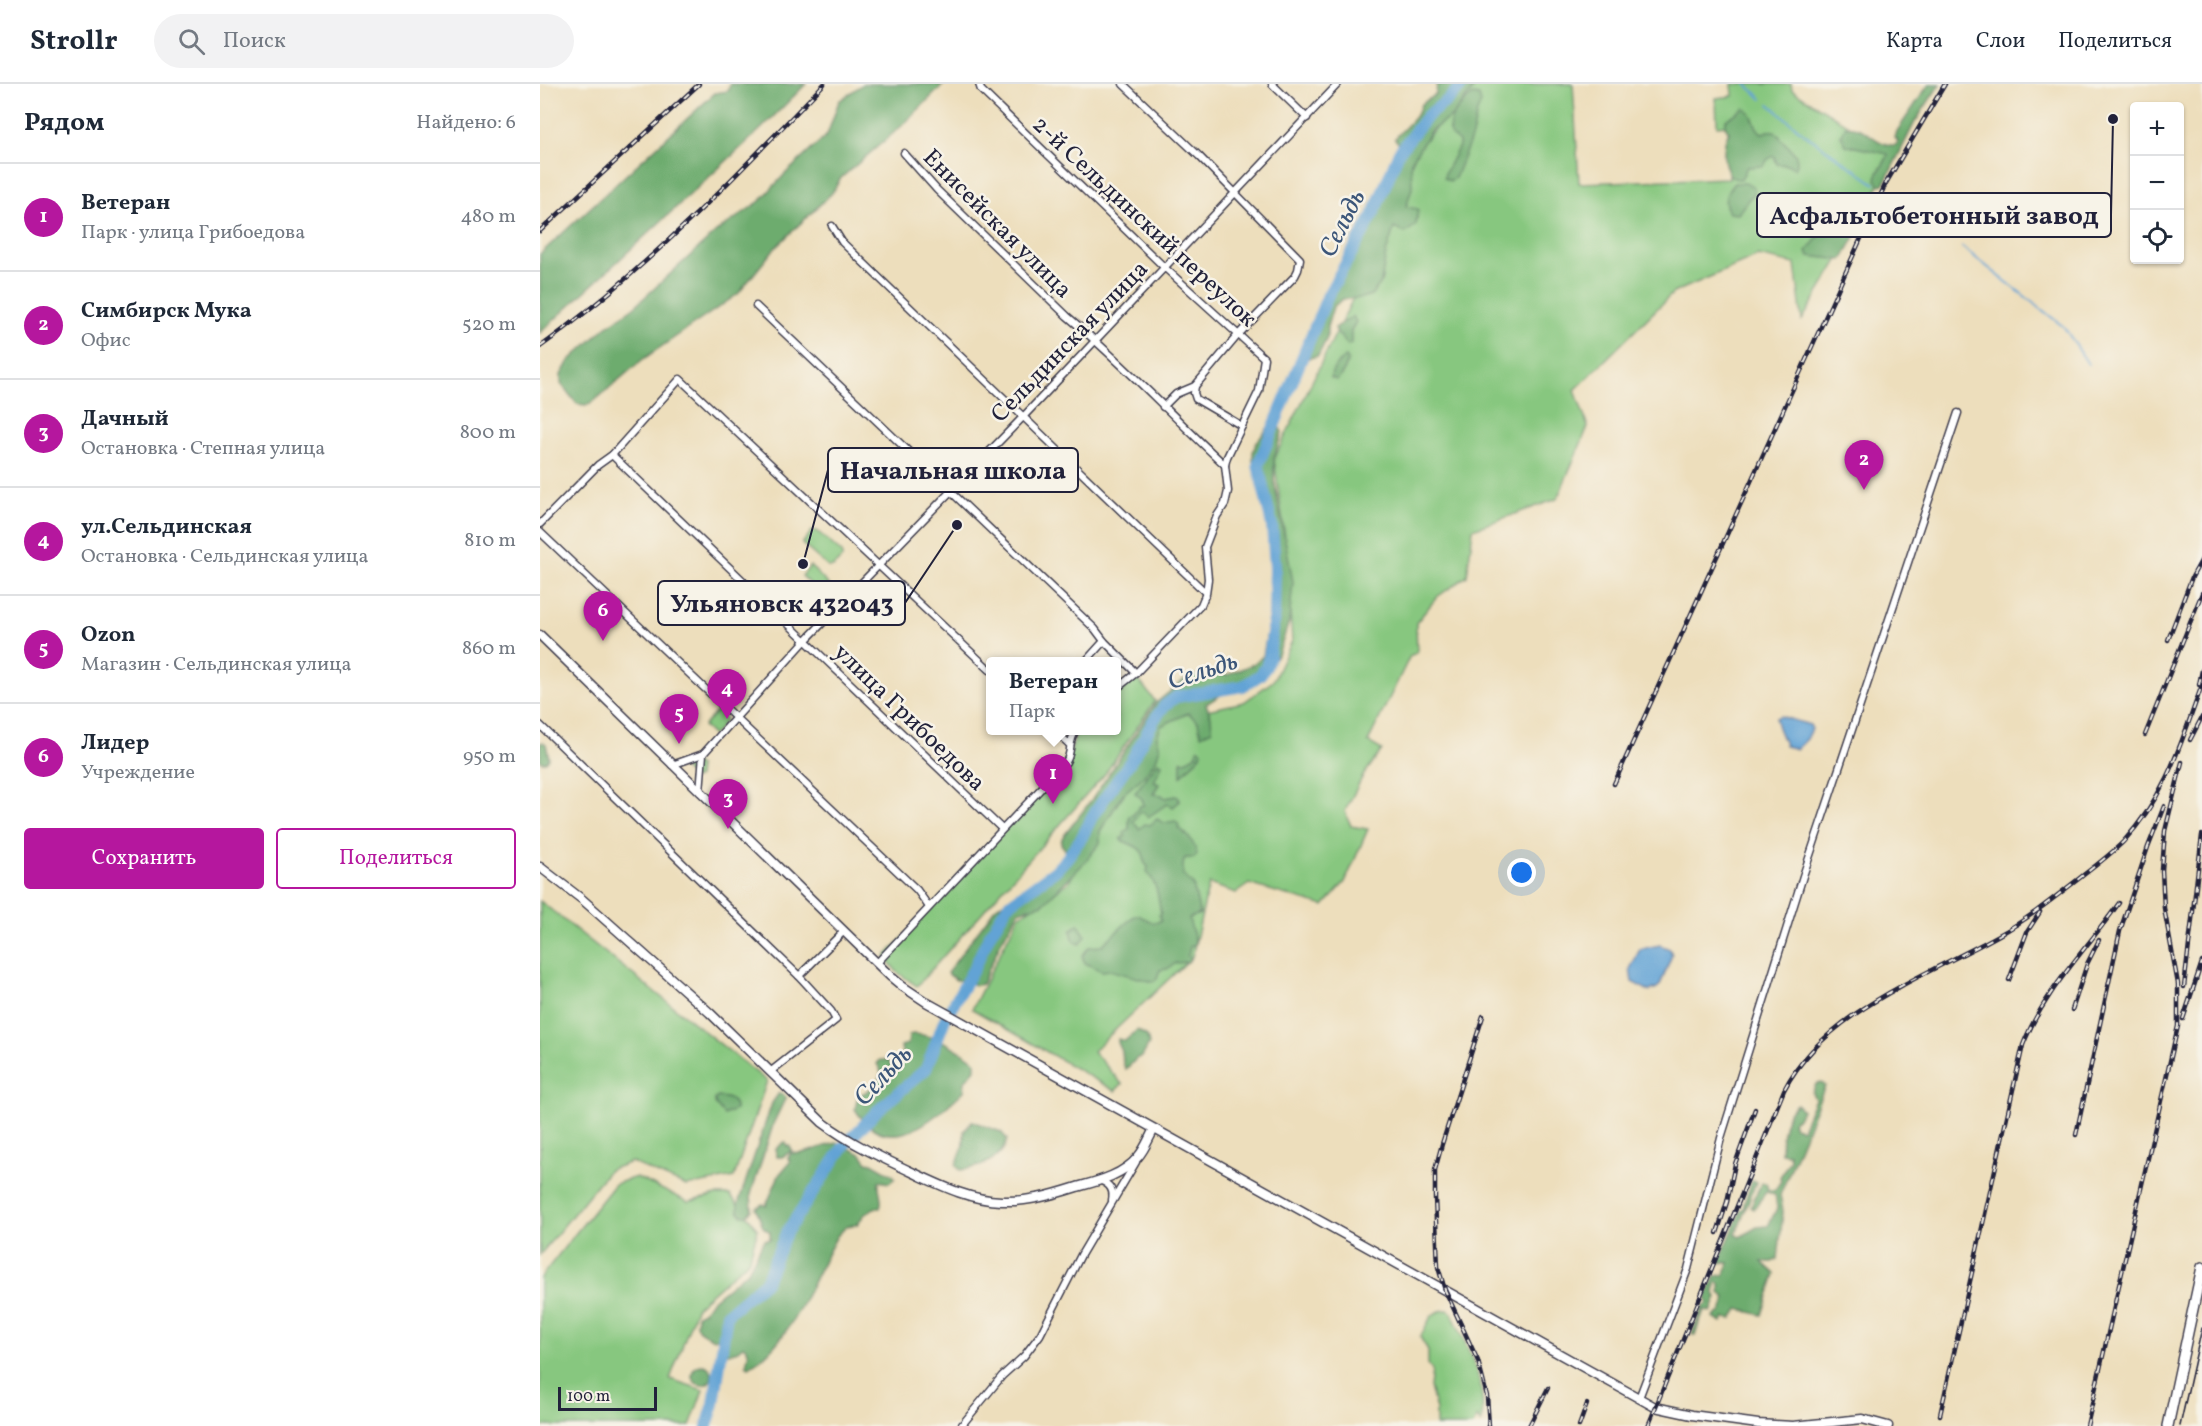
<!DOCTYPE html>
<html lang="ru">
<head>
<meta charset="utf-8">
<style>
  :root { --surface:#fff; --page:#f2f2f3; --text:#1f2937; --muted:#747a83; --line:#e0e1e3; --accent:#b5179e }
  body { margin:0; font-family:Vollkorn,serif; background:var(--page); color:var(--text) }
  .controls { position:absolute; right:18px; top:18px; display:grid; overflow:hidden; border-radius:6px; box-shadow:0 2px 4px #0004 }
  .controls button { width:54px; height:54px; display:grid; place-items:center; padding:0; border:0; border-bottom:2px solid var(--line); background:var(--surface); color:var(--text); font:30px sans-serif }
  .scale { position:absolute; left:18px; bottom:15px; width:99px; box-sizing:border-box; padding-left:6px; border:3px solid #22223b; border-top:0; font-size:16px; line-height:21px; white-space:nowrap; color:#22223b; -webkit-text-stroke:4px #f7f3e8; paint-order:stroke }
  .you { position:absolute; left:982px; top:789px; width:21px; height:21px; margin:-15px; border:4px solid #fff; border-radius:50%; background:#1a73e8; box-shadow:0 0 0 9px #1a73e833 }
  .badge { display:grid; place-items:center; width:39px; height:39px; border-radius:50%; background:var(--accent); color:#fff; font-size:20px; font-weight:700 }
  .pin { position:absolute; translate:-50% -50px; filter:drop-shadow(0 2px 3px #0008) }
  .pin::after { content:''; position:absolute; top:32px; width:21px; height:18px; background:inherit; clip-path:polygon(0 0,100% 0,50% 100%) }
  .popup { position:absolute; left:446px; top:573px; width:135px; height:78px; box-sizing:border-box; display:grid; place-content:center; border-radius:6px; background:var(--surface); filter:drop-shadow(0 2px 4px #0005); font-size:20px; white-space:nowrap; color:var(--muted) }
  .popup b { font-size:22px; color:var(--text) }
  .popup::after { content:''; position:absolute; left:50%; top:100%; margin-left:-12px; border:12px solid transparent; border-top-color:var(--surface) }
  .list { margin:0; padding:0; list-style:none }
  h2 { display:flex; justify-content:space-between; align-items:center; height:78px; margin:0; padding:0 24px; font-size:26px }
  h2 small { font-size:20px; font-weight:400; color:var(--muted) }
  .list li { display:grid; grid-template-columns:39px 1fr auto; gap:18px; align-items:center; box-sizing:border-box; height:108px; padding:0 24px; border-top:2px solid var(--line) }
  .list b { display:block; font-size:22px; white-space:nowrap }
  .list p { margin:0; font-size:20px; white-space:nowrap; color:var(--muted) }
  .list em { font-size:20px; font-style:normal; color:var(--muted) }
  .actions { display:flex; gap:12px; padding:18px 24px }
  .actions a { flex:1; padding:14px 0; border:2px solid var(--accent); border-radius:6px; text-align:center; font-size:21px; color:var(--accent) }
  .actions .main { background:var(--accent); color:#fff }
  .icon { flex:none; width:33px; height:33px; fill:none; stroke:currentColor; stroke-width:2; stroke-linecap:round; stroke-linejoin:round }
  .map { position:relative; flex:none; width:1662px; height:1342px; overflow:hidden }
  header { display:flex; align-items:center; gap:36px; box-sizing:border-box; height:84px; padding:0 30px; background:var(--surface); border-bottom:2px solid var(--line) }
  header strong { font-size:28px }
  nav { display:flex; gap:33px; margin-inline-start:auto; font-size:21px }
  .search { width:420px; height:54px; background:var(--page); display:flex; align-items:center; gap:15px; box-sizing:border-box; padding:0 21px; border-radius:33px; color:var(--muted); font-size:22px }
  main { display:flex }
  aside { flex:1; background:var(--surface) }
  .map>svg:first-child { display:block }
  .green { fill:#87c77f; stroke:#54745d; stroke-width:1.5 }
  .forest { fill:#6dac6e; stroke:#486754; stroke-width:1.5 }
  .water { fill:#62a3d5; stroke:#426288; stroke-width:1.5 }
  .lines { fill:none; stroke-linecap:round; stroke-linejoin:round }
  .stream { stroke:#62a3d5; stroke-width:2 }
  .river { stroke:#62a3d5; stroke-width:12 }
  .street-casing { stroke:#403e4e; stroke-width:9 }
  .secondary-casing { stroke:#403e4e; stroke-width:11 }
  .primary-casing { stroke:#403e4e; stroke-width:12 }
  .street { stroke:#fff; stroke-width:6 }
  .secondary { stroke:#fff; stroke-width:8 }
  .primary { stroke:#fff; stroke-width:9 }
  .tram { stroke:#22223b; stroke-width:1.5 }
  .rail-casing { stroke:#22223b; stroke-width:4.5 }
  .rail { stroke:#f7f3e8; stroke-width:2; stroke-dasharray:7; stroke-linecap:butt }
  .labels { text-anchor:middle; stroke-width:5; stroke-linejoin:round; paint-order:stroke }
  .street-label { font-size:24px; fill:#22223b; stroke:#f7f3e8 }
  .water-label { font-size:26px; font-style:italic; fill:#3c5679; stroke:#f7f3e8 }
  .leader { fill:none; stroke:#22223b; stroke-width:2 }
  .callout-dot { fill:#22223b; stroke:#f7f3e8; stroke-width:2 }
  .callout { fill:#f7f3e8; stroke:#22223b; stroke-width:2 }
  .callout-label { font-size:26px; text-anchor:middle; font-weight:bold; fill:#22223b }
</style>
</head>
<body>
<header>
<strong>Strollr</strong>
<div class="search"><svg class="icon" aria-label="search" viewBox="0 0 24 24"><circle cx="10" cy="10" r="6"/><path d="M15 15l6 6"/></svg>Поиск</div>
<nav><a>Карта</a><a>Слои</a><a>Поделиться</a></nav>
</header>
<main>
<aside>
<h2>Рядом<small>Найдено: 6</small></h2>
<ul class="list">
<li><span class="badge">1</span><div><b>Ветеран</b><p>Парк · улица Грибоедова</p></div><em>480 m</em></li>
<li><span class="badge">2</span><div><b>Симбирск Мука</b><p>Офис</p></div><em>520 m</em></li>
<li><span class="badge">3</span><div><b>Дачный</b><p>Остановка · Степная улица</p></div><em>800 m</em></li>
<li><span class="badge">4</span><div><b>ул.Сельдинская</b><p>Остановка · Сельдинская улица</p></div><em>810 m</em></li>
<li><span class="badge">5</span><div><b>Ozon</b><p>Магазин · Сельдинская улица</p></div><em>860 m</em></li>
<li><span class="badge">6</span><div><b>Лидер</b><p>Учреждение</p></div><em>950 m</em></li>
</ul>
<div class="actions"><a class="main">Сохранить</a><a>Поделиться</a></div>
</aside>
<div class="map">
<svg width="1662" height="1342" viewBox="0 0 1662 1342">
  <rect width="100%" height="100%" fill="#f7f3e8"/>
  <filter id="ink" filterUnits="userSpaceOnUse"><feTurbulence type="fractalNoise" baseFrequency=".0167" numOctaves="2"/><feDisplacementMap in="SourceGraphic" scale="12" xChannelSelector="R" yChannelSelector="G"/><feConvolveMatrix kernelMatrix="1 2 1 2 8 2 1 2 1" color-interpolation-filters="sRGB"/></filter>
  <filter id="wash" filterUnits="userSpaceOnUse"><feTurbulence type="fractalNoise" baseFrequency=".008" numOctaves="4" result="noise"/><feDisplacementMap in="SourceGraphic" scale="24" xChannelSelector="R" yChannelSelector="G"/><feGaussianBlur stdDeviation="1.35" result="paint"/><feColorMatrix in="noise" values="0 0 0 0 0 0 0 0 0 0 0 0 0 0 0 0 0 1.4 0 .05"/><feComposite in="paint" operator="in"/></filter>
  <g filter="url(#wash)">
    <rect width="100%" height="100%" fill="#eddebc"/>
    <g class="green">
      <path d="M934,0H1033L1039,99L1189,94L1188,41L1177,42L1176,14L1193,12L1192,0H1251L1252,6L1354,70L1316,147L1262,236L1255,180L1218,172L1133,209L1035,306L1048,343L1017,415L933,445L927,492L897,513L876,539L877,568L870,572L828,658L842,666L823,692L805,727L811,742L828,745L805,798L784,822L709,800L696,809L669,800L652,873L553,967L582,1000L575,1007L432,925L479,832L528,799L575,723L602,684L621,636L704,618L733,597L752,557L745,453L734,375L849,141L877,65Z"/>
      <path d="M272,447H277L302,469V474L293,483H288L262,460Z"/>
      <path d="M270,482L290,502L282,511L262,492Z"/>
      <path d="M597,594L615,617L565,690L377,902L357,888L345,873L528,677L536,650L538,647L576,646V611Z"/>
      <path d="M177,627L186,636L173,652L163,642Z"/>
      <path d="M154,678L159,682L158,693L154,695L144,685L147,681Z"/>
      <path d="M0,817L227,997L194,1093L146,1102L91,1078L69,1086L0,1171Z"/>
      <path d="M96,1093L148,1118L176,1111H190L218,1145L209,1176L157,1222L130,1295L163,1306L150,1342H0V1194L75,1100Z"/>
      <path d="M908,1226L912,1229C926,1263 949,1300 941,1339L937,1333L933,1342H896V1326L890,1303L892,1286L888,1280V1266L880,1253C889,1239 889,1226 908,1226Z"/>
    </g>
    <g class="forest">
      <path d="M190,0H266L220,46L0,249V170L175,9L188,7Z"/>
      <path d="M323,0H404L364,40L301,94L292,109L234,165L198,210L102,276L53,318L46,321L37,320L21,300V291L29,277L66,243L94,223L176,148L220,117L244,91L287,51L299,17Z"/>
      <path d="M897,0H937L911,33L891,46L871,78L872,104L866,123L878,125L876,141L865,149L854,144L846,169L841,199L831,211L821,214L803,215L793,223L787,243V254L778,272L769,274L766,265L788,211L833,131L859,68L860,61L855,55C864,42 877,36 881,20L896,10Z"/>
      <path d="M1389,0H1400L1375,38L1344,100L1340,101L1336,96C1337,85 1346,80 1348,70L1306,61L1301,52L1305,43C1325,39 1337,64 1356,61L1358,57L1355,54L1357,47Z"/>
      <path d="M932,11L939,12L941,19L937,28L932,52L915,94L910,97L904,94L905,89L919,62V58C917,56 914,54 912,52C902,39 923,19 932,11Z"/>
      <path d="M1204,24C1216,30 1212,43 1222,49C1226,48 1232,45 1236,48C1239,50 1240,54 1242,56C1250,65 1262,72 1255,85L1249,81L1237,80L1234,72L1228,75L1223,82L1207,83L1201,95C1181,97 1181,60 1189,48L1185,42L1186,36Z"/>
      <path d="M1194,99H1205L1214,103L1215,109C1205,117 1205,121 1198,130L1189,129C1182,116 1186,109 1194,99Z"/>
      <path d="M1333,114L1336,115L1302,176L1269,172L1267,167L1278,153L1305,132L1318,128Z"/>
      <path d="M813,232L816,238L811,247V259L808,261L797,249L795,244Z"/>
      <path d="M806,273L808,276C806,284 803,290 797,296L791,294C791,286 799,276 806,273Z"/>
      <path d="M730,341L739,343L742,348L734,374V396L753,498L749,538L738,571L710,593L666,620L671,633L672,646L661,651L658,638L648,629L621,642L617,653L620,664L616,676L603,693L583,710L560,747V759L544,779L503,820L479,827L461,858L442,900L434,902L431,897L416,896L407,889L455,824L515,782L527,768L521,760L522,754L553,714L616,619L643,597L665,588L687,591L713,580L723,572L729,538L731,470L727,406L713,377V368L716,359Z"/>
      <path d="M3,658L6,660L9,674L6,678H2L0,676V659Z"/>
      <path d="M658,664L662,667L661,671L641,692V677L643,676L644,678L656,671Z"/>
      <path d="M618,678L622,680L614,698L619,700L613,710L622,711L625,714L636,712L639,714V718L633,723L627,720L608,733L602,727L593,737L599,745L605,740L610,741L617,735L624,739L635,737L639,741L638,744C647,749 656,761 657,771L654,774H645L643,780V791L653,801L660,830L649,834C650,843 656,854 655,860L650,863L648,872L650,875L648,878L636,879L627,885L620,886L616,896L613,898L570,886L562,887L545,879L542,872L549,863L561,862L593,833L598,831L614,839L621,837L619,831L621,829C617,812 619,803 607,788L608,783L604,778C606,764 592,761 581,756V754L585,753L584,748L589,745V732L593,731L600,722L604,721L602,715L595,709Z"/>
      <path d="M538,840L546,852L540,860L534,858L531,847Z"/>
      <path d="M597,946L607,952L609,960L602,973L597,974L586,985C580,976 584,977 582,968C581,962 577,962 578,955L585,957Z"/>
      <path d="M374,950C398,952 415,963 435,977V985L425,997L424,1007C393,1036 348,1078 315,1025L318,1012C331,1006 349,994 337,980L340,976H348L351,981L352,988L356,987L358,975L362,969L361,962L368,960L369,951Z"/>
      <path d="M1281,998L1285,1002L1240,1111L1243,1127L1238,1175L1232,1178H1222L1235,1190L1222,1231L1198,1225L1192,1235L1184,1234L1182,1238L1173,1233L1181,1228L1186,1214L1180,1209V1200L1177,1197L1174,1208L1177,1213L1171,1228L1164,1226L1155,1251L1152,1250L1163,1222L1168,1219L1166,1214L1175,1192L1184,1191L1189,1179L1179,1178L1201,1126L1204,1124V1119L1212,1097L1216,1098L1196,1150L1200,1153L1217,1143L1228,1142L1237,1124L1235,1110L1226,1108L1214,1125L1211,1123L1221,1099H1226L1228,1106H1235L1241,1097L1240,1093L1250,1076L1249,1070L1241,1069C1241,1055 1244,1028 1257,1020L1262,1026L1258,1034L1252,1038L1254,1043L1262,1045L1275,1015L1272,1009L1276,1000Z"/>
      <path d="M239,1009L246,1013L234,1038L211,1110L212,1126L207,1131H202L198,1127V1120L232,1019Z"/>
      <path d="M178,1013C187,1013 196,1016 195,1026L184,1031L175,1020V1015Z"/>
      <path d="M432,1037L461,1048L467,1055C463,1076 439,1084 420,1086L416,1081L424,1060V1047Z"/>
      <path d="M243,1059H246L247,1062H250L252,1067L242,1073H237L236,1065Z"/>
      <path d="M298,1059L321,1070L327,1078L332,1079L353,1091L355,1094L349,1099L339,1097C337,1107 344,1113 340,1124H334L324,1131L318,1140L307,1142L297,1152C273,1193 252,1259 209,1283L206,1281C207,1273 212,1267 203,1262L195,1268L188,1269L184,1265L182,1253L173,1255L159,1246L156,1241L157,1231L163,1228L170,1218L208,1187L224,1156L230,1155V1148L223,1143L216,1124L223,1120L226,1122L239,1091L250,1078L248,1074L251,1069C266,1072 283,1060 298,1059Z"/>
      <circle cx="162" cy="1291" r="10"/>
    </g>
    <g class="water">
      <path d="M1240,632L1270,641L1272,645L1267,655L1257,665L1245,662C1243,652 1236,644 1236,634Z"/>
      <path d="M1120,861L1130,865L1132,871L1120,901L1117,904L1109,907L1092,898L1090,885L1100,865Z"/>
    </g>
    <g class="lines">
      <g class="stream">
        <path d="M1206,0L1222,15"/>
        <path d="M1229,20L1263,49L1335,100"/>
        <path d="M1354,113L1394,145"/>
        <path d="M1422,163L1524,243L1548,280"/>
      </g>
      <path class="river" d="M167,1342L174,1320L187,1230L226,1197L246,1149L304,1062L337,1027L386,985L405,935L434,884L450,850L468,821L515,787L527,774L542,753L553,731L592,675L614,636L625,621L636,613L703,602L720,591L726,583L729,573L734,534L735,483L732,441L718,381L788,211L833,131L859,68L887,32L909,15L923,0"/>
    </g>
  </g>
  <g filter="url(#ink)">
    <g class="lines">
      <defs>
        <g id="street">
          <path d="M439,0L441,6L624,183L724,274L719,307L687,373L685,381L688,407L685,420L677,432L665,463L668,495L666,509L661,521L596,589L576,605"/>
          <path d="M583,0L659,72L760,175L758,186L755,192L698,251L655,302L654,309L656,315L702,342"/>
          <path d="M732,0L767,34"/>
          <path d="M364,69L397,106L527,232C582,278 632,332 685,381"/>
          <path d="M292,142L302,158L666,509"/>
          <path d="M216,222L555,545L564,557L596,589"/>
          <path d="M623,323L636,310L655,302"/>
          <path d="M72,371L462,745"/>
          <path d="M0,440L58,381L72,371L140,295L450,586"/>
          <path d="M0,448L377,806L389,823"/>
          <path d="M545,578L564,557"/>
          <path d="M0,641L259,892L291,927L296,936L230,988"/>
          <path d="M514,646L529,660"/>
          <path d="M132,681L163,670L265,557L483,333L798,0"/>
          <path d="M160,708L163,670"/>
          <path d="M337,879L526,678C533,666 527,660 536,646"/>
          <path d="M259,892L304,847"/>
          <path d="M561,1097C570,1100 574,1107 572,1116"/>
          <path d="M1099,1314L1148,1185L1181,1054L1263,792L1418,329"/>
          <path d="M421,1342L462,1292L484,1272L500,1251L541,1171L596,1078"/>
        </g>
        <g id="secondary">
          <path d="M0,551L350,892L362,902L386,918L1115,1323L1152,1331L1218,1340L1253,1342L1322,1335L1348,1342"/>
          <path d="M0,783L43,816L170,929L282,1038C310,1059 342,1074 374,1089C402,1102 430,1116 461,1117C488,1118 512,1111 537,1103C559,1097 583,1091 598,1073C605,1065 609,1054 614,1045"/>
        </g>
        <path id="primary" d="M1628,1342L1662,1183"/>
      </defs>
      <use href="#street" class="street-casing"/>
      <use href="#secondary" class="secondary-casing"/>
      <use href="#primary" class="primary-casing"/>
      <use href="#street" class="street"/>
      <use href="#secondary" class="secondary"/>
      <use href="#primary" class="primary"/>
      <path class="tram" d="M1640,1342L1662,1244"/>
      <defs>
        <g id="rail">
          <path d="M0,147L159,0"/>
          <path d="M0,263C105,187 195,93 284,0"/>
          <path d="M1628,556L1652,493L1662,475"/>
          <path d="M1659,601L1662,586"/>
          <path d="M1605,651L1662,509"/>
          <path d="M1650,656L1662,633"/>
          <path d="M1074,700L1346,99L1405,0"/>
          <path d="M1469,896L1487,848L1500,828"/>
          <path d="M1644,903L1662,751"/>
          <path d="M1532,926L1547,880L1559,856"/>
          <path d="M943,932L902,1060L895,1086V1114L898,1183L905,1206L938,1277L947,1312L949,1342"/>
          <path d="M1643,935L1662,878"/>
          <path d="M1536,1051L1580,847L1608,763L1624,722"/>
          <path d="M1177,1149L1187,1118L1195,1080L1215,1025"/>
          <path d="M1400,1331L1483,961C1504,907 1546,866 1579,819"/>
          <path d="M989,1342L1008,1304"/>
          <path d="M1039,1342L1047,1320"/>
          <path d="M1108,1342L1244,1006C1284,928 1386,892 1459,851C1488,835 1514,814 1541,793C1555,782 1570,771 1583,758C1626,712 1641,659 1662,601"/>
          <path d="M1547,1342L1638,942V900L1624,824L1622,786L1625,747L1642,678"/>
        </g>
      </defs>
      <use href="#rail" class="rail-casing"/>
      <use href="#rail" class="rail"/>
    </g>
  </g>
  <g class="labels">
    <g class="street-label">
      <text transform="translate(605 137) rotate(43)" y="8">2-й Сельдинский переулок</text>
      <text transform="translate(458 139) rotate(45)" y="8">Енисейская улица</text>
      <text transform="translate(529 257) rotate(-46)" y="8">Сельдинская улица</text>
      <text transform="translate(370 633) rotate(44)" y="8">улица Грибоедова</text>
    </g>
    <g class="water-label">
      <text transform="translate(801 139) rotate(-63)" y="9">Сельдь</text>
      <text transform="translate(662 586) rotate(-18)" y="9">Сельдь</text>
      <text transform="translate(342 991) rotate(-47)" y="9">Сельдь</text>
    </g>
  </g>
  <path class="leader" d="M1573 35L1571 131M263 480L288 386M417 441L365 519"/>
  <g class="callout-dot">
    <circle cx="1573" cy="35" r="6"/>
    <circle cx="263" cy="480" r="6"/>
    <circle cx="417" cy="441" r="6"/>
  </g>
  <g class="callout">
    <rect x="1217" y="109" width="354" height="44" rx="6"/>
    <rect x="288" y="364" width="250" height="44" rx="6"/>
    <rect x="118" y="497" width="247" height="44" rx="6"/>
  </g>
  <g class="callout-label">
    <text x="1394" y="140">Асфальтобетонный завод</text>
    <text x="413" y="395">Начальная школа</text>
    <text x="242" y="528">Ульяновск 432043</text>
  </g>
</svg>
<div class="controls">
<button>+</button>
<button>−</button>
<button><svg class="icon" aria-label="locate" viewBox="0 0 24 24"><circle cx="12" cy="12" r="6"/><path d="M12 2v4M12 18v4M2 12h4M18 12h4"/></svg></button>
</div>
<div class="scale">100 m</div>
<div class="you"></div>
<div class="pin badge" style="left:513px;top:720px">1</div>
<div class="popup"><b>Ветеран</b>Парк</div>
<div class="pin badge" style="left:1324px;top:406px">2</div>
<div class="pin badge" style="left:188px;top:745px">3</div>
<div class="pin badge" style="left:187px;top:635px">4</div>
<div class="pin badge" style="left:139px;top:660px">5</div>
<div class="pin badge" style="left:63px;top:557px">6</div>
</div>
</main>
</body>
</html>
